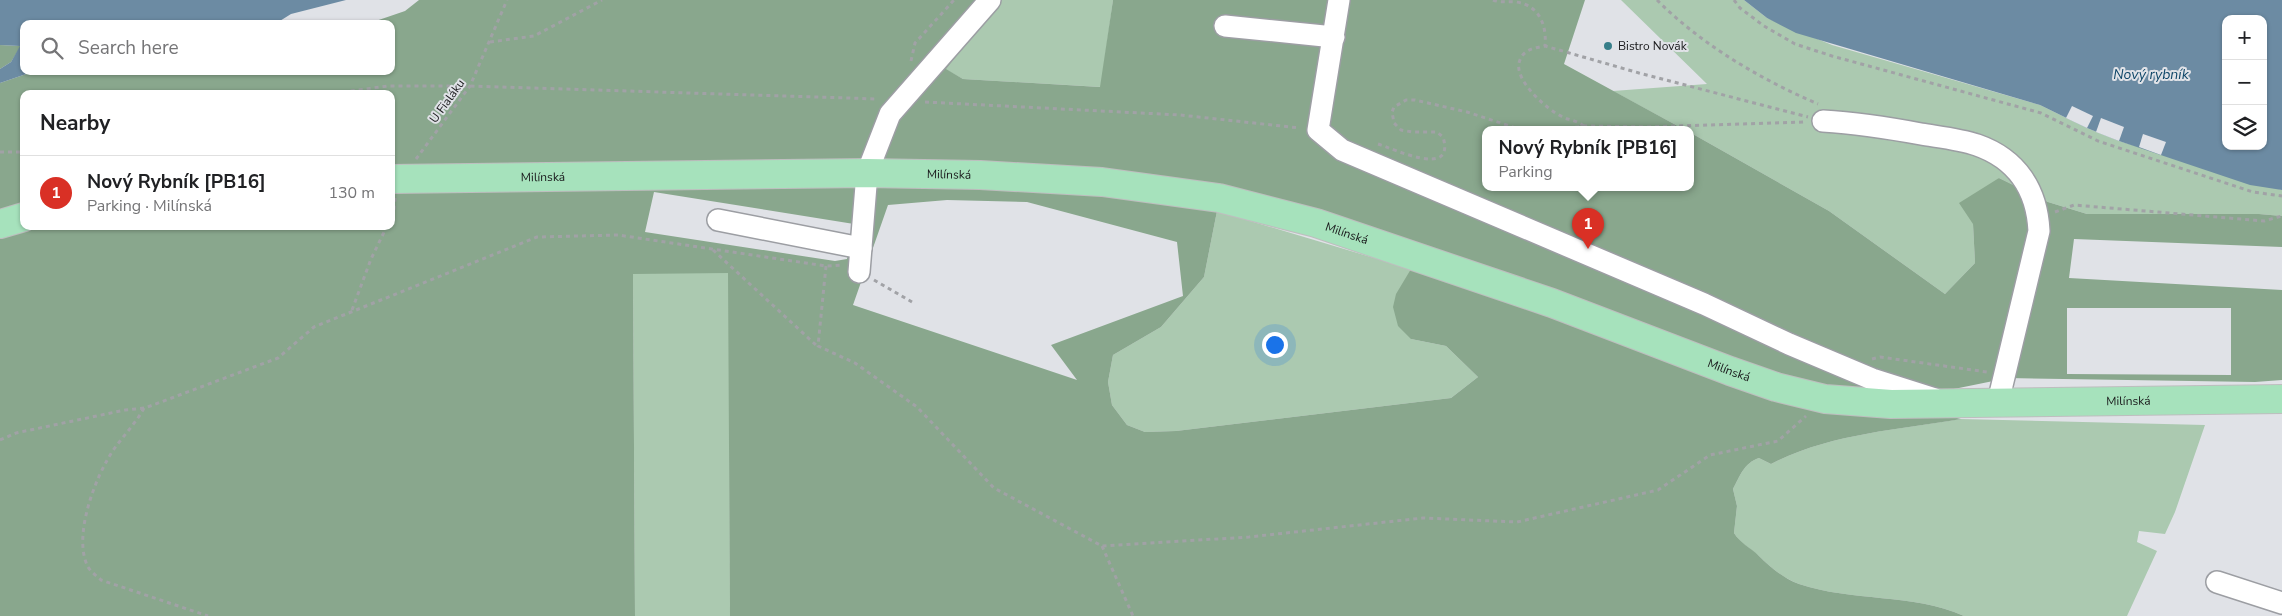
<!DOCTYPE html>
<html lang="en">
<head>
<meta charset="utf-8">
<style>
  :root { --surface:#fff; --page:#f6f6f6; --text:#202124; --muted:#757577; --line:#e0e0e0; --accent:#d93025 }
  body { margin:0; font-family:"Nunito Sans",sans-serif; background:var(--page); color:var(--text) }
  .controls { position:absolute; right:15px; top:15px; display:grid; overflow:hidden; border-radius:10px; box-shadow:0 1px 4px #0004 }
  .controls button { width:45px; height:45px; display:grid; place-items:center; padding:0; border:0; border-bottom:1px solid var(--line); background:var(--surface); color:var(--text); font:25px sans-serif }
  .you { position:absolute; left:1274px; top:344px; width:18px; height:18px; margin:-12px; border:4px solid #fff; border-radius:50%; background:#1a73e8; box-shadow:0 0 0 8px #1a73e833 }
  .badge { display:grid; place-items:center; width:32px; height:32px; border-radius:50%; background:var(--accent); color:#fff; font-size:16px; font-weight:700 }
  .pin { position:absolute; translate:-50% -41px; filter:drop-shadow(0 1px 2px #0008) }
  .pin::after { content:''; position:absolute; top:26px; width:18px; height:15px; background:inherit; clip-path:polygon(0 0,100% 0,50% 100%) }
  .popup { position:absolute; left:1482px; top:126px; width:212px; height:65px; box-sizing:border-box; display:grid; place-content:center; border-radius:10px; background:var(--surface); filter:drop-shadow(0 1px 4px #0005); font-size:16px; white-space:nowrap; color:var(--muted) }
  .popup b { font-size:19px; color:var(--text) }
  .popup::after { content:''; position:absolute; left:50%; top:100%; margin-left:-10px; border:10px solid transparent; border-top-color:var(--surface) }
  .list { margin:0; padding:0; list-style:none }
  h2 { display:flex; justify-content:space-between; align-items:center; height:65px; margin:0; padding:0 20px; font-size:21px }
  h2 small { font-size:16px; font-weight:400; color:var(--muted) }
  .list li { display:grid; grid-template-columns:32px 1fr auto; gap:15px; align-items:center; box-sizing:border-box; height:75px; padding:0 20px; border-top:1px solid var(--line) }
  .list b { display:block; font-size:19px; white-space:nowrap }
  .list p { margin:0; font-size:16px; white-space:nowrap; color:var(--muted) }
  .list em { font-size:16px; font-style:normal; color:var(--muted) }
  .icon { flex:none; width:28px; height:28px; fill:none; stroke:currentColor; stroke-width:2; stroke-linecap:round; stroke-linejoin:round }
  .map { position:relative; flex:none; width:2282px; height:616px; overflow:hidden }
  .search { position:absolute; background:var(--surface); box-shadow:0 1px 4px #0004; left:20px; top:20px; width:375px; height:55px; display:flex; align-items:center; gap:12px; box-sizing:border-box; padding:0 18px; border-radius:10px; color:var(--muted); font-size:19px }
  .panel { position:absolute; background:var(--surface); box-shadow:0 1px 4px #0004; left:20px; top:90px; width:375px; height:140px; border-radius:10px }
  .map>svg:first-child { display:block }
  .green { fill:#abc9b0 }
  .forest { fill:#89a78d; fill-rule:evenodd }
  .water { fill:#6c8ba3; fill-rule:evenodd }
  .pier { fill:#e0e2e7 }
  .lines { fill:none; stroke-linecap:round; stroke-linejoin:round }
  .minor-casing { stroke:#9c9ea3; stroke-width:24 }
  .major-casing { stroke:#bebebf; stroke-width:30 }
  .path { stroke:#a1a2a6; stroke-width:3; stroke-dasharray:4 4; stroke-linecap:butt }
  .minor { stroke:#fff; stroke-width:21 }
  .major { stroke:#a6e2bc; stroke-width:28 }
  .poi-dot { fill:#377e89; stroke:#e0e2e7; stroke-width:2 }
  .labels { text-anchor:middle; stroke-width:4; stroke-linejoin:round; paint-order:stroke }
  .poi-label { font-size:12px; fill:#18181a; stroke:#e0e2e7; text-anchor:start }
  .street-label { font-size:12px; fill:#18181a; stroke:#e0e2e7 }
  .water-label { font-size:14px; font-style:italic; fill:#0e4668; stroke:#e0e2e7 }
</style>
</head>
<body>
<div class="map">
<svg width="2282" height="616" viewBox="0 0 2282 616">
  <rect width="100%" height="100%" fill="#e0e2e7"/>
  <g class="green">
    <path d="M1000,0H1113L1101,87L963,79L945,69Z"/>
    <path d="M1621,0H1744L1767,18L1832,45L2040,105L2087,128L2119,141L2282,190V216L2259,214H2087L2048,202L1999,178L1973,224L1975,263L1945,294L1829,211L1691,133L1690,130H1685L1613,91L1707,84Z"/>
    <path d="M1217,211L1411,269V339L1446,346L1478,377L1451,398L1176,431L1145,432L1127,425L1112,405L1108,382L1113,355L1161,327L1204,277Z"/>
    <path d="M633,273H729L730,616H635Z"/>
    <path d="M1960,419L2205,425L2175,512L2165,534L2139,531L2137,542L2157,551L2127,616H1964C1913,593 1852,602 1799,584C1784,579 1770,567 1759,556C1750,548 1740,543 1734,533L1737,506L1733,489C1740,476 1744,463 1759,458L1771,464C1829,434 1896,430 1960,419Z"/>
  </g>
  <g class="forest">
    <path d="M419,0H1000L946,69L963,79L1100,87L1113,0H1585L1564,64L1685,130H1486V188H1690L1691,133L1829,211L1945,294L1975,263L1973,224L1959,203L1999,178L2048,202L2087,214H2259L2282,216V247L2074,239L2069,278L2282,290V380L2255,382L2008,378L1949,390H1891L1827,385L1780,374L1222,185L1104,168L980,162L867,160L391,165V94H24V203L0,210V83L35,71H391V24H367L405,11ZM2067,308H2231V375L2067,374Z"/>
    <path d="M0,45L21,46L11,62L0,69Z"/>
    <path d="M867,187L980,189L1101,195L1217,211L1204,277L1161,327L1113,355L1108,382L1112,405L1127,425L1145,432L1176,431L1451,398L1478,377L1446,346L1411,339L1398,326L1393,307L1396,294L1411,269L1548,316L1725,384L1773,400L1949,416L1961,419C1896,430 1829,434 1771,464L1759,458C1744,463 1740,476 1733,489L1737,506L1734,533C1740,543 1750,547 1759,556C1770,567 1783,578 1799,584C1852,602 1913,593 1964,616H730L728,273L633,274L635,616H0V238L40,226H391V192ZM654,192L854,224L847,259L835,261L645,232ZM947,200L1027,202L1177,242L1183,296L1051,345L1077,380L853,305L888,205Z"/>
  </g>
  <g class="water">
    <path d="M0,0H346L291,14L275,24H24V71H35L0,83V69L11,62L20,46L0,45Z"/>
    <path d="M1744,0H2282V190L2250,185L2119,141L2087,128L2040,105L1796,33L1767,18ZM2226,19H2263V146H2226Z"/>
  </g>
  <g class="pier">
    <path d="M2072,106L2093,116L2087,128L2066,118Z"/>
    <path d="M2101,118L2124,127L2119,141L2096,132Z"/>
    <path d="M2143,134L2166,142L2161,155L2139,147Z"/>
  </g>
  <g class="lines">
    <defs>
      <g id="minor">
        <path d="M1339,0L1318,130L1342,150L1704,304L1789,344L1872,379L1935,399"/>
        <path d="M1225,26L1334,37"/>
        <path d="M1823,121C1857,123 1889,128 1921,134C1939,137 1960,139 1977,145C2017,159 2037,190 2039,231L1998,402"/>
        <path d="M718,220L861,248"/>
        <path d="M859,272L867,173L890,114L990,0"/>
        <path d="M2217,582L2282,603"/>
      </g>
      <g id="major">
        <path id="s1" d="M391,179L867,173L980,175L1102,182L1219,198L1316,223L1552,303L1730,371L1776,387L1825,399L1891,404L2282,399"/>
        <path d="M0,224L24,217"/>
      </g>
    </defs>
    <use href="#minor" class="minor-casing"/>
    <use href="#major" class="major-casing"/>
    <g class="path">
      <path d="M1493,0C1501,3 1508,1 1516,2C1539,5 1547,25 1545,46"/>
      <path d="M1657,0C1702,45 1760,79 1818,104"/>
      <path d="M1734,0L1740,8L1764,26L1795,44L1832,56L2041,113L2098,141L2253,192L2282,196"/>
      <path d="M490,42L534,36L602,0"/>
      <path d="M911,61L915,43L954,0"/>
      <path d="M327,94L389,86H470L878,99"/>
      <path d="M925,102L1180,115L1300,128"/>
      <path d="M1584,126C1576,120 1571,121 1563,117C1547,110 1515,81 1519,63C1522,50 1533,48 1545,46L1639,73L1808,117"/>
      <path d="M1378,144C1394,149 1456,179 1443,137L1437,132H1412L1401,130L1394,123L1392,112L1394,107L1406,100H1415L1467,112L1516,128L1555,130L1584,126L1647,127L1805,122"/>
      <path d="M0,152H24"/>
      <path d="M416,159L470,86L507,0"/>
      <path d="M2055,212L2074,205L2264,221L2282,216"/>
      <path d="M391,217L394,211L395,198"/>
      <path d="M713,250L817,346"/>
      <path d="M826,266L818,346L855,363L917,407L994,488L1102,546L1249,537L1423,518L1517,522L1658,490L1710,455L1778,441L1806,416"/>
      <path d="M874,280L912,302"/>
      <path d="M352,310L371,259L387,226"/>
      <path d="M1872,359L1880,357L1987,372"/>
      <path d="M144,408C136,423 124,435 114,449C96,475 72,536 88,567C91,572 97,576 101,580L208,616"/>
      <path d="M0,440L16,433L125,410L145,408L278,358L314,327L537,237L618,235L826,266L843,265"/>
      <path d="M1102,546L1133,616"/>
    </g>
    <use href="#minor" class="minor"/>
    <use href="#major" class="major"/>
  </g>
  <circle class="poi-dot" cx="1608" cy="46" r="5"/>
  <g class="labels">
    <g class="poi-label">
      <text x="1618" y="50">Bistro Novák</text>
    </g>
    <g class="street-label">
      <text transform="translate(447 101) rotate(-54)" y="4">U Fialáku</text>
      <text dy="4" stroke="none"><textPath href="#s1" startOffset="558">Milínská</textPath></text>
      <text dy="4" stroke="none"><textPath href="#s1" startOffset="152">Milínská</textPath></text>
      <text dy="4" stroke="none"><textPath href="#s1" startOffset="962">Milínská</textPath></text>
      <text dy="4" stroke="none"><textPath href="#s1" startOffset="1368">Milínská</textPath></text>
      <text dy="4" stroke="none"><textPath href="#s1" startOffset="1772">Milínská</textPath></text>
    </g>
    <g class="water-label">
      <text x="2151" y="79">Nový rybník</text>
    </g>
  </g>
</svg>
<div class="controls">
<button>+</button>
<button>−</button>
<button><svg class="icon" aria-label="layers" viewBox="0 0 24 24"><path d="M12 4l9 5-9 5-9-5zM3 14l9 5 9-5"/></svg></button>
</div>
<div class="you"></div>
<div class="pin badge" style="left:1588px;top:249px">1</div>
<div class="popup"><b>Nový Rybník [PB16]</b>Parking</div>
<div class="search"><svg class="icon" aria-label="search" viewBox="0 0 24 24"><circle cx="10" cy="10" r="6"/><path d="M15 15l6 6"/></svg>Search here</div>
<section class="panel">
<h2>Nearby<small></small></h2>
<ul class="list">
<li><span class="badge">1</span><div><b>Nový Rybník [PB16]</b><p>Parking · Milínská</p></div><em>130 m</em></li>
</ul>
</section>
</div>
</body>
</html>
